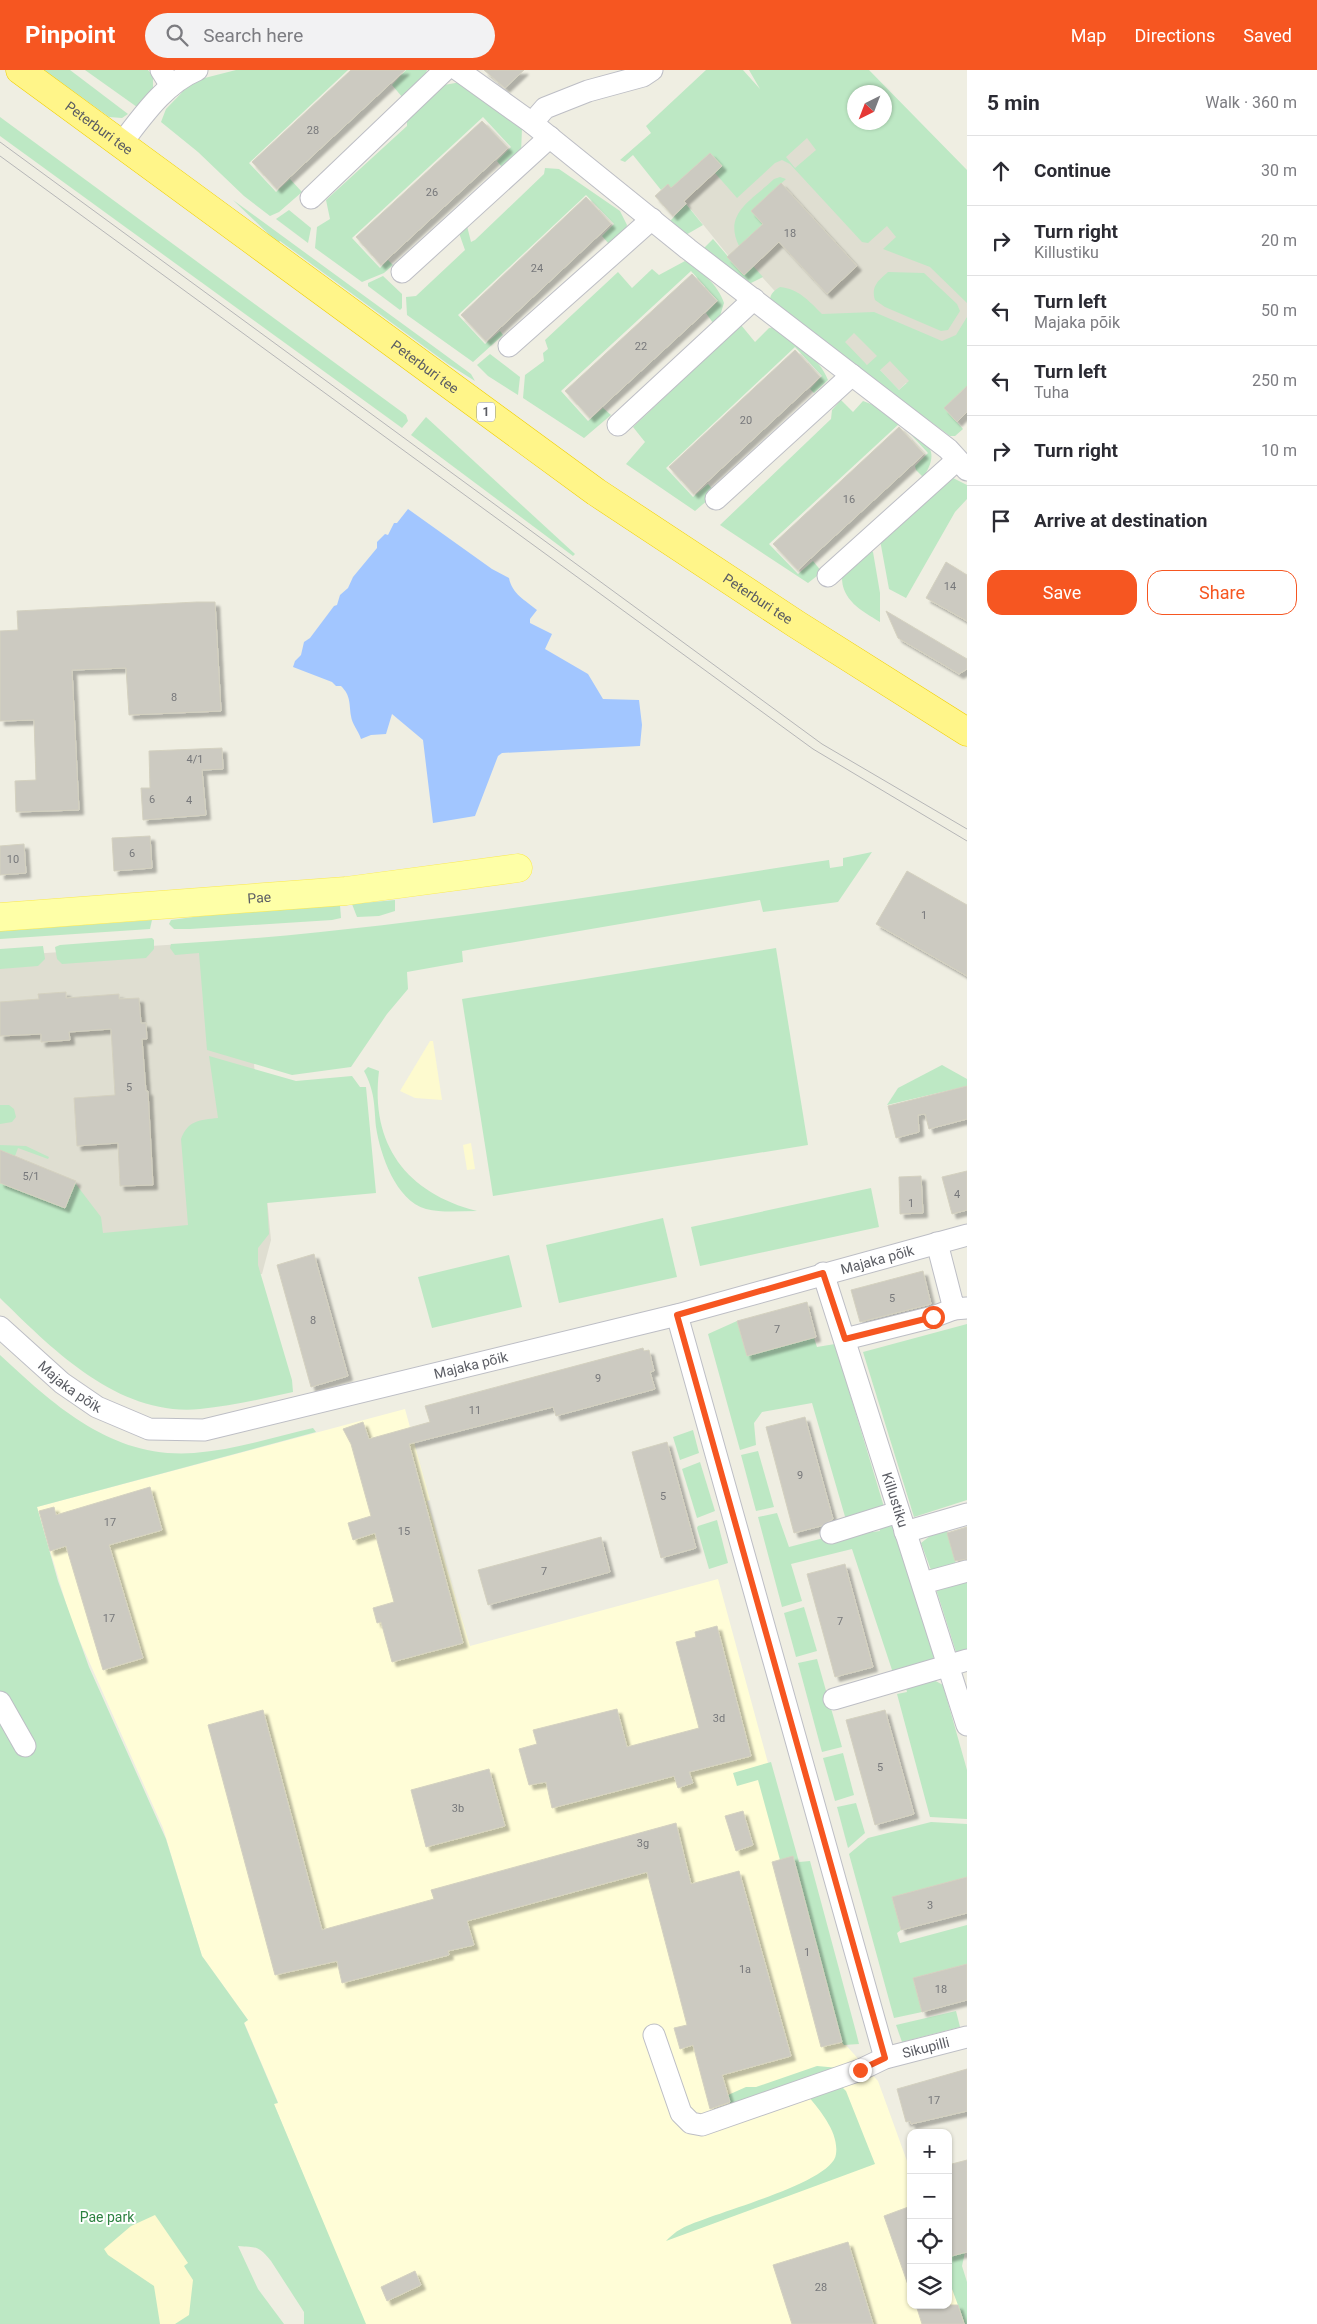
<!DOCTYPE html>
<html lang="en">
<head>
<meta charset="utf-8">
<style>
  :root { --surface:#fff; --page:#f2f2f3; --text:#2b2b33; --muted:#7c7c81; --line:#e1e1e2; --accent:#f65621 }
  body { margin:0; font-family:Roboto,sans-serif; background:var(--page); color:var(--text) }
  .controls { position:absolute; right:15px; bottom:15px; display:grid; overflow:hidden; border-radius:10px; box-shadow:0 1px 4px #0004 }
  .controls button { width:45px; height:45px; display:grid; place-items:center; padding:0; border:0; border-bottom:1px solid var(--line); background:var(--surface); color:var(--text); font:25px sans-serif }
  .compass { position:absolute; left:847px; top:15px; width:45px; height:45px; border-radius:50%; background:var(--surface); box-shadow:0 1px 4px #0004; rotate:222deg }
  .stop { position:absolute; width:15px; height:15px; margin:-11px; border:4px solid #f65621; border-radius:50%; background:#fff }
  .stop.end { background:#f65621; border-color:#fff; box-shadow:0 1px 5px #0008 }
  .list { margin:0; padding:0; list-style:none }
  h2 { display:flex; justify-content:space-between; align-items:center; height:65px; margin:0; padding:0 20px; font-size:21px }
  h2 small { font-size:16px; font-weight:400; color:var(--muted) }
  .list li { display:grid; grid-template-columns:32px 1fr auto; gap:15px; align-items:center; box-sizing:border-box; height:70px; padding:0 20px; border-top:1px solid var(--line) }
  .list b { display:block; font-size:19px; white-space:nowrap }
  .list p { margin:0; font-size:16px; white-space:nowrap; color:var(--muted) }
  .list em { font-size:16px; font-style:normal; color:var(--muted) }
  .actions { display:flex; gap:10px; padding:15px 20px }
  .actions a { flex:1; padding:11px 0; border:1px solid var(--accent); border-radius:15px; text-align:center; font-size:18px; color:var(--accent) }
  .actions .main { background:var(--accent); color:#fff }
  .icon { flex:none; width:28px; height:28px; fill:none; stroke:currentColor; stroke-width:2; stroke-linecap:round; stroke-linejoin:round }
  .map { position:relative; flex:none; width:967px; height:2254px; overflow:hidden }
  header { display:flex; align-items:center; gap:30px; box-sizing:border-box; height:70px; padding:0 25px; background:var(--accent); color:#fff }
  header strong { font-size:24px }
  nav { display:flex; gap:28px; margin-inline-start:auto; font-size:18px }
  .search { width:350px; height:45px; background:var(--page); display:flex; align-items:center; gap:12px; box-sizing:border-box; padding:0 18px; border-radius:28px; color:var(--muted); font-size:19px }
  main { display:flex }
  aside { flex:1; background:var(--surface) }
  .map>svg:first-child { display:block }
  .commercial { fill:#fffdd7 }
  .education { fill:#dfded1 }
  .green { fill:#bde8c4; fill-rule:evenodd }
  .sand { fill:#fdfacf }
  .water { fill:#a2c6ff }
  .building { fill:#cccac1; stroke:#d4d1c0; filter:url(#shadow) }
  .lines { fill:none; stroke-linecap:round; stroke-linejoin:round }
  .minor-casing { stroke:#bdbec5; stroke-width:23 }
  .major-casing { stroke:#fbe94e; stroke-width:29 }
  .highway-casing { stroke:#f1cf00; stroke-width:29 }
  .minor { stroke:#fff; stroke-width:21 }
  .major { stroke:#feffa7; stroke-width:28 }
  .highway { stroke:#fff589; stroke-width:28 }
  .tram { stroke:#b6b6b7; stroke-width:1 }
  .route { stroke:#f65621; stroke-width:6 }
  .labels { text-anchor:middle; stroke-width:4; stroke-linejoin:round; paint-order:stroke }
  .number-label { font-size:11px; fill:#77787b }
  .shield { fill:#fff; stroke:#8c8e92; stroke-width:1 }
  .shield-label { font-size:12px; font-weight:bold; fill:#5b5d64 }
  .street-label { font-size:14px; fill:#5b5d64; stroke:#fff }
  .park-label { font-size:14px; fill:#2d8240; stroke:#fff }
</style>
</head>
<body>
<header>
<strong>Pinpoint</strong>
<div class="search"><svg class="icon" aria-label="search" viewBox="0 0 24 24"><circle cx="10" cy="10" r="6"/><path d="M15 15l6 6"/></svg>Search here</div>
<nav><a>Map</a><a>Directions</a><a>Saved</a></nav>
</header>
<main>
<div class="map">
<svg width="967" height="2254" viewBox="0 0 967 2254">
  <defs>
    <filter id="shadow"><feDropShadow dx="4.5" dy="4.5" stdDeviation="1" flood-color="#0004"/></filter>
  </defs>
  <rect width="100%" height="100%" fill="#efeee2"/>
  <path class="commercial" d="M405,1339L430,1430L427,1431L470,1576L718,1509L844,1973L878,2011L911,2102V2235H948V2208L965,2254H365L274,2034L278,2032L244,1952L248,1950L202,1886L163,1758L72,1553L37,1437Z"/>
  <g class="education">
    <path d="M777,20L967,220V316L906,313L899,320L880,300L867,295L793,241L753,197L744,205L684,131L722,96Z"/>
    <path d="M242,870L271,1170L262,1204L211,1209L0,1211V886Z"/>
  </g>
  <g class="green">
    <path d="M44,0H70L128,44L122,48L109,47Z"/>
    <path d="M85,0H148L153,6V19L137,37Z"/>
    <path d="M236,0H348L249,93L276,122L290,109L302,122L279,142L270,146L244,126L198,82L161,52L166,39L193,11Z"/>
    <path d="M406,0H427L424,8L403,28L392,15Z"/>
    <path d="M706,0H743L760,19L749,0H869L967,100V233L930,197L883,179L896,167L887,156L868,173L862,172L790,94L782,90L775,93L737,128L715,103L722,96L710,83L671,118L668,114L661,120L633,85L625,92L620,90L651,63L646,56ZM854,22H884V52H854ZM807,68L816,80L795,98L786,87Z"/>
    <path d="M461,12L522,58L521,84L509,97L501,96L497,91L511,77L483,47L352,168L380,198L388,190L393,195L384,203L362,212L315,178L317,157L330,149L326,130L407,56V47L444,15Z"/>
    <path d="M0,47L406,345L408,351L402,358L0,66Z"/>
    <path d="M545,98L559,99L620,141L627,155L625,162L609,174L602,166L614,154L586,125L458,245L485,274L500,261L503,265L473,292L407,245L406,227L416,226L465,180L459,163L467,156L471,172L475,170L544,104Z"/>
    <path d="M780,107L786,109L751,141L763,154L739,176C723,143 751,131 774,109Z"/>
    <path d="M233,130L437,279L471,304L475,311L448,294L280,171L278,173Z"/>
    <path d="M686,134L703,155L684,166L672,158L671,150Z"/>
    <path d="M289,140L311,158L308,173L276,149Z"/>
    <path d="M713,169L744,205L753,196L763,207L747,215L704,178Z"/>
    <path d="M685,191C700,199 719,216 724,233L720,246L713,253L706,243L718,231L691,201L561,321L588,351L603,338L611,345L584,368L523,328L525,305L544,291L543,283L548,279L545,270L618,202L632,218L652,199L659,205Z"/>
    <path d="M888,202L924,203L957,234L960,241L948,260L941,261L885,237L875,230C871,216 878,211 888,202Z"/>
    <path d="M383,206L402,224V238L400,240L368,216V213Z"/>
    <path d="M780,217C799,219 809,231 822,244L874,242L942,271L956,265L967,247V316L944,338L963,359L955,366H950L771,234C768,226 773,221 780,217ZM854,263L877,286L867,295L845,272ZM890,291L909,311L899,320L880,300Z"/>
    <path d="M741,255L755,272L769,258L776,257C795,272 819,287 828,310L814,323L810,319L822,306L795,277L666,398L693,427L708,414L716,423L695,441L626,394L645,372L633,357Z"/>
    <path d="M490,284L520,307L518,325L488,306L477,295Z"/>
    <path d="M841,330L853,342L863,331C883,338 926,359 931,382C933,391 928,400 923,407L916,400L915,396L928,383L900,353L769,474L798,504L813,491L822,502L808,513L720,455L831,349L832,340Z"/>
    <path d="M426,347L575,484L573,486L411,365Z"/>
    <path d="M949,406L967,415V429L955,442L906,528L889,519L880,470Z"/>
    <path d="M869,478L873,482L880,523V552C862,541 841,530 842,506Z"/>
    <path d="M872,782L838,832L763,842L760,830L462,881L463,892L407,902L408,919L387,944L351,997L292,1005L207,980L199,883L175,885L170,878L171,874C392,862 610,823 829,790L830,798L843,796V788Z"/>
    <path d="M395,830V841L379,846L357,847L352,834Z"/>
    <path d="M340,835L341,848L332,850L190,859H174L169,854L171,850L201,846Z"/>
    <path d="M152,850L150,859L0,869V861Z"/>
    <path d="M152,868L154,870V879L146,888L62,894L57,889L55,877L60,875Z"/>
    <path d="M43,876L45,889L38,896L0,899V879Z"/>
    <path d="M776,878L808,1075L493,1126L462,929Z"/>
    <path d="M209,986L296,1011L352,1006L360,1017H366L376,1123L267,1133L269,1164L258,1178V1195L292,1310L293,1322C262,1329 231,1336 200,1339C119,1347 53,1280 0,1228V1113L65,1138L75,1113L101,1147L103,1163L188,1155L181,1069C188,1050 200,1050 218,1048Z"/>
    <path d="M942,995L967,1009V1016L887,1035L898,1018Z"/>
    <path d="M368,997L379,1001C370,1074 406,1123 477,1141C460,1141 442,1143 426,1139C396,1131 380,1084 376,1057C374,1034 375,1022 364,1001Z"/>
    <path d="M0,1035H9L14,1039L16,1047L12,1052L0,1054Z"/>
    <path d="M0,1075L26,1076L49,1087L48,1089L18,1078L15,1086L0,1080Z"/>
    <path d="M871,1118L879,1157L700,1196L691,1157Z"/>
    <path d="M663,1148L677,1207L559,1233L546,1175Z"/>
    <path d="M509,1185L522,1237L432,1258L418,1207Z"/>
    <path d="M737,1251L747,1286L814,1268L817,1277L835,1274L884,1437L846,1450L812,1333L762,1342L754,1353L756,1375L740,1380L708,1264Z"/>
    <path d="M967,1254V1430L914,1447L863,1282Z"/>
    <path d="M0,1285C55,1336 112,1389 194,1383C234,1380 274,1367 313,1358L316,1362L37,1437L58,1511L89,1597L166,1769L202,1886L248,1950L244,1953L278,2033L274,2034L366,2254H304V2242L271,2191C257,2174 256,2178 238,2176L258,2219L284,2254H0Z"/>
    <path d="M693,1360L699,1383L680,1390L673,1367Z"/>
    <path d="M758,1381L774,1437L756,1441L741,1385Z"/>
    <path d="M700,1392L715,1441L697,1448L682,1399Z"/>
    <path d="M777,1443L789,1477L870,1456L872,1462L880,1461L878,1454L893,1455L934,1586L933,1590L897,1601L892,1600L852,1479L791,1494L802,1531L782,1537L758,1447Z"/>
    <path d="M717,1450L728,1493L709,1499L697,1458L698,1456Z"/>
    <path d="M947,1460L956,1494L931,1500L921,1473L934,1463Z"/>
    <path d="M967,1506V1582L957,1585L936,1519Z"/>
    <path d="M804,1537L817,1581L796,1587L784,1543Z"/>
    <path d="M817,1589L842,1677L822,1682L798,1593Z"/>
    <path d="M932,1609L943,1615L967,1700V1749L930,1747L897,1624L907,1622L905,1613Z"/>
    <path d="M843,1683L854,1725L835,1731L823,1688Z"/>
    <path d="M771,1692L799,1792L810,1791L856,1962L859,1974L844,1975L842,1972L793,1787L780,1790L758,1710L737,1716L733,1703Z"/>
    <path d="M856,1733L865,1763L848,1778L837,1737Z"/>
    <path d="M931,1752L967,1754V1807L892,1827L901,1860L897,1863L900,1873L967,1855V1894L913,1908L922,1942L894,1948L849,1784L868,1768Z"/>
    <path d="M956,1941L960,1957L902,1972L896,1955Z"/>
    <path d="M817,1996L839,1998L731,2036L728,2025L746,2017H756Z"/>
    <path d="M841,2016L846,2021L875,2094L666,2171C670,2167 675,2162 681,2159C707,2144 833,2114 836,2084C839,2063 821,2042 809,2027Z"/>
    <path d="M948,2131L965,2182L962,2196L967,2212V2254H965L948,2208Z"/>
  </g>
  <g class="sand">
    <path d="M430,971H433L442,1030L415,1028L400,1021Z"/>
    <path d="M471,1073L475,1099L467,1100L463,1075Z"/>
    <path d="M155,2145L188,2193L184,2196L193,2210L189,2245L175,2254H160L154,2216L108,2185L104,2179L131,2156Z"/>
  </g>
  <path class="water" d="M408,439L492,499L509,508C512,524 525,530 537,540L530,549V553L552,564L545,579L588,604L603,629L639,630L642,655L640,676L502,683L498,686L475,746L433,753L423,670L392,644L386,664L371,665L361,669C358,660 352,654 351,646C349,633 351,626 341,616H336L332,612L293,597L295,591L301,585L304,572L310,568L334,536L337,535L340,525L348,518L353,507L377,478V472L385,464L388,465L394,453H397Z"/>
  <g class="building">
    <path d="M351,0H405L277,119L252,92Z"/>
    <path d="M484,0H524L505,18Z"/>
    <path d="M482,51L508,78L381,195L356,167Z"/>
    <path d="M710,83L722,96L684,131L686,134L673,146L655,126L668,114L671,118Z"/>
    <path d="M781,113L857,196L827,224L779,172L744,205L727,187L763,154L751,141Z"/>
    <path d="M586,127L611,154L486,271L461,245Z"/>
    <path d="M692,204L717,231L590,348L565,321Z"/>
    <path d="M795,280L820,307L694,424L669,397Z"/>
    <path d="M967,316V342L957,352L944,338Z"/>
    <path d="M899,357L924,384L798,500L773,474Z"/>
    <path d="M946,492L967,505V551L926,528Z"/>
    <path d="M197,532H215L221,641L129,645L126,598L72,600L79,740L16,742L15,711L36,710L34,650L0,651V561L18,560L17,541Z"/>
    <path d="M886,541L967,589V599L959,604L898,568Z"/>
    <path d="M222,678L223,699L202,700L206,745L143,750L141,718H150L149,681Z"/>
    <path d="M150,766L152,798L114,801L112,768Z"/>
    <path d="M24,774L26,803L0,805V776Z"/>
    <path d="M907,801L967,835V906L876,854Z"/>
    <path d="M66,922V928L119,924V929L139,928L141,953H146L147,969H142L146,1021H148L153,1115L120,1116L118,1073L77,1076L74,1028L115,1025L111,959L69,962L70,970L41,972V964L0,966V932L39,929L38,924Z"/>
    <path d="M967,1016V1049L929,1059L925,1044L918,1045L919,1062L896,1068L888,1036Z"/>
    <path d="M0,1080L76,1111L65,1138L0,1113Z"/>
    <path d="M967,1101V1140L952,1144L942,1107Z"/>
    <path d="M921,1106L923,1143L900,1144L899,1107Z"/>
    <path d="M314,1184L348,1306L311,1317L277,1195Z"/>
    <path d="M923,1201L931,1234L860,1252L851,1220Z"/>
    <path d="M807,1232L816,1267L747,1286L737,1251Z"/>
    <path d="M643,1278L644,1281L649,1280L654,1301L650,1302L655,1319L556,1346L553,1337L409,1374L463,1573L392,1592L381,1552L377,1553L373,1538L394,1532L375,1463L353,1470L348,1453L371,1446L351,1374L343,1359L363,1352L369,1369L430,1352L425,1336Z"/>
    <path d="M805,1347L833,1449L821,1456L794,1463L766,1357Z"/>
    <path d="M667,1372L696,1478L661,1488L632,1382Z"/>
    <path d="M150,1417L162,1460L109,1475L143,1588L103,1600L66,1476L50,1481L39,1441L54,1437L56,1445Z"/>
    <path d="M967,1457V1489L955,1491L947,1463Z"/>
    <path d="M601,1467L610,1502L488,1535L478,1500Z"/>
    <path d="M845,1494L873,1597L835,1607L807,1504Z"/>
    <path d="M717,1556L751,1686L689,1702L693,1713L678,1718L674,1706L552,1738L546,1712L529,1715L519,1679L537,1674L533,1660L617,1639L627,1677L699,1658L676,1572L696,1567L695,1562Z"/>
    <path d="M263,1640L322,1860L434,1829L431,1820L676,1753L691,1814L739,1801L791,1986L722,2005L730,2032L710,2039L693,1975L680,1979L674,1958L687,1955L647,1802L467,1851L474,1875L448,1881L449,1885L342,1913L337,1891L275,1905L208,1655Z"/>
    <path d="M885,1640L914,1744L875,1755L846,1650Z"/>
    <path d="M489,1699L505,1756L426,1777L411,1720Z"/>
    <path d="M743,1741L753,1775L736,1781L725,1746Z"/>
    <path d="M793,1786L842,1972L821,1977L772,1792Z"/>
    <path d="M967,1807V1843L901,1860L892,1827Z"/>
    <path d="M967,1894V1930L922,1942L913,1908Z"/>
    <path d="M967,1999V2041L911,2054L910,2051L906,2052L897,2019Z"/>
    <path d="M967,2090V2182L948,2187V2095Z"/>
    <path d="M911,2136V2214L908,2215L884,2146Z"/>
    <path d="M848,2172L873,2254H792L773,2195Z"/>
    <path d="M415,2201L421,2215L387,2231L381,2217Z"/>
    <path d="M916,2235H958L964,2254H922Z"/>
  </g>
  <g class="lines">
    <defs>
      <g id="minor">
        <path d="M161,0L171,16"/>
        <path d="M458,0L532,53L688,179L948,379L967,400"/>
        <path d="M532,53L545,38L588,21L643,6L652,0"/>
        <path d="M121,74C142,47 164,14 197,0"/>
        <path d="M311,128L445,0"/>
        <path d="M402,202L550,67"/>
        <path d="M509,276L652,149"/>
        <path d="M618,355L754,229"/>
        <path d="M716,429L852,305"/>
        <path d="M828,506L957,390"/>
        <path d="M937,1173L954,1239L967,1238"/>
        <path id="s1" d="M823,1203L967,1655"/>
        <path d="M677,1245L885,1988"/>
        <path id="s2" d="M0,1257L62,1313L97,1337L149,1359L204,1360L677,1245L967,1165"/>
        <path d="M845,1269L933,1247L954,1239"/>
        <path d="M905,1462L967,1444"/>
        <path d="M831,1463L898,1442"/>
        <path d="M923,1513L967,1501"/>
        <path d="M834,1629L967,1590"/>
        <path d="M0,1632L25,1676"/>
        <path id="s3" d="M654,1965L681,2043L691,2053L702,2055L860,2000L885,1988L967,1967"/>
      </g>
      <g id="major">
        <path id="s4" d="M0,847L346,821L518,798"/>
      </g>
      <g id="highway">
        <path id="s5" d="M20,0L596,422L796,554L967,662"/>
      </g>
    </defs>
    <use href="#minor" class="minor-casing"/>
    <use href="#major" class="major-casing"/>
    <use href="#highway" class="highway-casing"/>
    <use href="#minor" class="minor"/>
    <use href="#major" class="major"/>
    <use href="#highway" class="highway"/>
    <g class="tram">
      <path d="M0,72L822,674L967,759"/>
      <path d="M0,86L813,679L967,771"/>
    </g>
  </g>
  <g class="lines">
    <path class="route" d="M860,2000L885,1988L677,1245L823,1203L845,1269L933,1247"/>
  </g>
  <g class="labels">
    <g class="number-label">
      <text x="313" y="64">28</text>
      <text x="432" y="126">26</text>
      <text x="790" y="167">18</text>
      <text x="537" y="202">24</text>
      <text x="641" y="280">22</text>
      <text x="746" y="354">20</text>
      <text x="849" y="433">16</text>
      <text x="950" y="520">14</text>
      <text x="174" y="631">8</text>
      <text x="195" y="693">4/1</text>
      <text x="152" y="733">6</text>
      <text x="189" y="734">4</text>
      <text x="132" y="787">6</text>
      <text x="13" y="793">10</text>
      <text x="924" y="849">1</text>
      <text x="129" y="1021">5</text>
      <text x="31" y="1110">5/1</text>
      <text x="957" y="1128">4</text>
      <text x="911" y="1137">1</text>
      <text x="892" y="1232">5</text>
      <text x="313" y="1254">8</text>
      <text x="777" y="1263">7</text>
      <text x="598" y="1312">9</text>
      <text x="475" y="1344">11</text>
      <text x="800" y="1409">9</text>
      <text x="663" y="1430">5</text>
      <text x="110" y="1456">17</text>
      <text x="404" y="1465">15</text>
      <text x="544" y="1505">7</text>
      <text x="109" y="1552">17</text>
      <text x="840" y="1555">7</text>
      <text x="719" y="1652">3d</text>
      <text x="880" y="1701">5</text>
      <text x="458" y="1742">3b</text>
      <text x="643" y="1777">3g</text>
      <text x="930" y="1839">3</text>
      <text x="807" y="1886">1</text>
      <text x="745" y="1903">1a</text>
      <text x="941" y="1923">18</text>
      <text x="934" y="2034">17</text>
      <text x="821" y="2221">28</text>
    </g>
    <rect class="shield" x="477" y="332.5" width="18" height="19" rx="4"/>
    <g class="shield-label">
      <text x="486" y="346">1</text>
    </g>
    <g class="street-label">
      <text dy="5" stroke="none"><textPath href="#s5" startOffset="98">Peterburi tee</textPath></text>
      <text dy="5" stroke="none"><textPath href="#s5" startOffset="502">Peterburi tee</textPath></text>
      <text dy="5" stroke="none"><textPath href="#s5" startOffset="908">Peterburi tee</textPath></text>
      <text dy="5" stroke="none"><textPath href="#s4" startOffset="260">Pae</textPath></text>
      <text dy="5" stroke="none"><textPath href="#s2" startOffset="932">Majaka põik</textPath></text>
      <text dy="5" stroke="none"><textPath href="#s2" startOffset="512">Majaka põik</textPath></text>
      <text dy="5" stroke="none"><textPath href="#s2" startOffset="92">Majaka põik</textPath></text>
      <text dy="5" stroke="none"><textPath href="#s1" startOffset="238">Killustiku</textPath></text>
      <text dy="5" stroke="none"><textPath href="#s3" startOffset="345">Sikupilli</textPath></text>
    </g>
    <g class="park-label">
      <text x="107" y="2152">Pae park</text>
    </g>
  </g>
</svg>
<div class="controls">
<button>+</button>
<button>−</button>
<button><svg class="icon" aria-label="locate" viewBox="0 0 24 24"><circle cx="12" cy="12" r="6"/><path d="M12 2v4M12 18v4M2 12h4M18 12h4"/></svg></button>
<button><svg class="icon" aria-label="layers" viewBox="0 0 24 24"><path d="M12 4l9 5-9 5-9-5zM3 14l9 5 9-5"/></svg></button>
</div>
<svg class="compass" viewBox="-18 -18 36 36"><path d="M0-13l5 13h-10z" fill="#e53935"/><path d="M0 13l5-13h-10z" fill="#7c7c81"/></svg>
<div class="stop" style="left:933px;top:1247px"></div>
<div class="stop end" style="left:860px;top:2000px"></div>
</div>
<aside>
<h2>5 min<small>Walk · 360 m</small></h2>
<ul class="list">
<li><svg class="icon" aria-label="ahead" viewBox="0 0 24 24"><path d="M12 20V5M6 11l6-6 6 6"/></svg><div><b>Continue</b></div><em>30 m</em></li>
<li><svg class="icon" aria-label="right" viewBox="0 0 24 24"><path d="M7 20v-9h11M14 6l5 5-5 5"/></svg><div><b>Turn right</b><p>Killustiku</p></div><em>20 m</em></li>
<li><svg class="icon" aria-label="left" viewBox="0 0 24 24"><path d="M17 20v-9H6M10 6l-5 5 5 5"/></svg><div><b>Turn left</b><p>Majaka põik</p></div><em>50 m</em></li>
<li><svg class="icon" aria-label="left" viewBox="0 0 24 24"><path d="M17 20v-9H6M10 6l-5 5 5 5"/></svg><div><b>Turn left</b><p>Tuha</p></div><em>250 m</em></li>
<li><svg class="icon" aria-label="right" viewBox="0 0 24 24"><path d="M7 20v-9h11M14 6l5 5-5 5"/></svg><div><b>Turn right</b></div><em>10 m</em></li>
<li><svg class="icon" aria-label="arrive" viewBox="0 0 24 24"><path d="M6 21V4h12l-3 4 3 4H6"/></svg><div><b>Arrive at destination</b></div></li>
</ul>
<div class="actions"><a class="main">Save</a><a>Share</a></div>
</aside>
</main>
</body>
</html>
